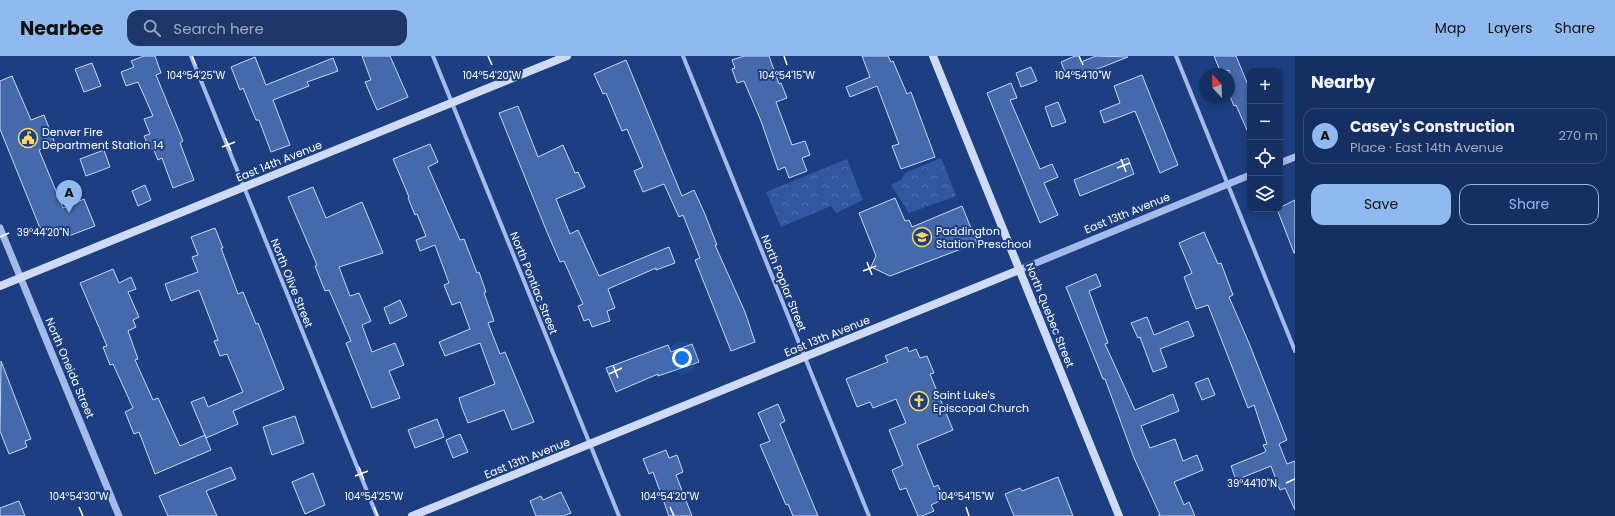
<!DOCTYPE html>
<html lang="en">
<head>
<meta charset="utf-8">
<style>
  :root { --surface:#162f62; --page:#1f3768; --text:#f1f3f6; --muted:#9ea9be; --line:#354a77; --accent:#90b9f0 }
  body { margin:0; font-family:Poppins,sans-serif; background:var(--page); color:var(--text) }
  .controls { position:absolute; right:12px; top:12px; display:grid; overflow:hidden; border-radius:8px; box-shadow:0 2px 6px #0003 }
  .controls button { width:36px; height:36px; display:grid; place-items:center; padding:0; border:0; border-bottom:1px solid var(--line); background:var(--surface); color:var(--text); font:20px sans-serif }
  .compass { position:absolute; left:1199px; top:12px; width:36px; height:36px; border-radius:50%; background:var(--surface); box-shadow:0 2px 6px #0003; rotate:338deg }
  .you { position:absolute; left:682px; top:302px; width:14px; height:14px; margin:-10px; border:3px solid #fff; border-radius:50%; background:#1a73e8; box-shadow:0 0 0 6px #1a73e833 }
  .badge { display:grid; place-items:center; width:26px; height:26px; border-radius:50%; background:var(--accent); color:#111; font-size:13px; font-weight:700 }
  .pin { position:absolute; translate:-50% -33px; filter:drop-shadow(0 1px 2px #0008) }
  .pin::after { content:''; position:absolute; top:21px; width:14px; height:12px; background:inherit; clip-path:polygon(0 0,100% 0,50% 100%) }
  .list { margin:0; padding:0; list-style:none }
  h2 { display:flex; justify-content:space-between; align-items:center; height:52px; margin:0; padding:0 16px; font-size:17px }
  h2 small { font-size:13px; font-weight:400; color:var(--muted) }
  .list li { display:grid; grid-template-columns:26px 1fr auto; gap:12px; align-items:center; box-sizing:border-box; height:56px; margin:0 8px 8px; padding:0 8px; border:1px solid var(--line); border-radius:12px }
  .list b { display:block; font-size:15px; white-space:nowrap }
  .list p { margin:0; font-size:13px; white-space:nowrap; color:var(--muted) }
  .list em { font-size:13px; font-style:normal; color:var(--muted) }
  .actions { display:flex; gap:8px; padding:12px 16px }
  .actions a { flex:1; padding:9px 0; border:1px solid var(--accent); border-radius:12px; text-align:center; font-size:14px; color:var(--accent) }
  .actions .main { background:var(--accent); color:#111 }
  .icon { flex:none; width:22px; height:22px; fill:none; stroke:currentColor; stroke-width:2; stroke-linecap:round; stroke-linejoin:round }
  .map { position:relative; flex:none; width:1295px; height:460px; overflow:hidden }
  header { display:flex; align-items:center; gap:24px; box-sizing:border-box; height:56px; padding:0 20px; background:var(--accent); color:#111 }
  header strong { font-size:19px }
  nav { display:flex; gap:22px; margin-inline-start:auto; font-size:14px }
  .search { width:280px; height:36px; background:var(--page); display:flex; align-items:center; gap:10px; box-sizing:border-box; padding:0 14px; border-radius:12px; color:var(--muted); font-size:15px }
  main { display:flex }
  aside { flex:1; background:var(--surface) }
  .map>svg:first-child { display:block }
  .forest { fill:url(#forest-crowns) }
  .building { fill:#4569ab; stroke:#c6d8f7 }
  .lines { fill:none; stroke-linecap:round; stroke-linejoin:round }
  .minor { stroke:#a2bbea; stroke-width:4 }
  .tertiary { stroke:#a2bbea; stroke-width:7 }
  .secondary { stroke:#cddbf7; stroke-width:8 }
  .ticks { fill:none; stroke:#fff; stroke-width:1.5 }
  .labels { text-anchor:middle; stroke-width:4; stroke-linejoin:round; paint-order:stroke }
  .poi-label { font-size:11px; fill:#fff; stroke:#1d3f82; text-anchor:start }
  .street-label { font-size:11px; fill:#fff; stroke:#1d3f82 }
  .ticks-label { font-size:10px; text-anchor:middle; fill:#fff; stroke:#1d3f82; stroke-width:4; stroke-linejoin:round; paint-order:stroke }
</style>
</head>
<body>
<header>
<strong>Nearbee</strong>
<div class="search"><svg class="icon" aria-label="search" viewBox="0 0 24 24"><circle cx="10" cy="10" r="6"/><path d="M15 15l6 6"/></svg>Search here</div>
<nav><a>Map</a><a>Layers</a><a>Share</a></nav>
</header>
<main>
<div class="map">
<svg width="1295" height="460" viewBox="0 0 1295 460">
  <defs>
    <pattern id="forest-crowns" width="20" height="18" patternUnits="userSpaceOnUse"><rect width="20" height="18" fill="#3057a0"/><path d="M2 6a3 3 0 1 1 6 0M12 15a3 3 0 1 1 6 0" fill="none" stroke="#4f70ae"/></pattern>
  </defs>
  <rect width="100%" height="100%" fill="#1d3f82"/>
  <g class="forest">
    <path d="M941,102L956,140L909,157L891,129L901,124L905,117Z"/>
    <path d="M847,103L863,144L836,157L831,150L781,171L766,136Z"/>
  </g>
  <g class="building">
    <path d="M144,0H155L161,17L156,19L183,85L180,87L194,124L173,132L162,102L158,104L153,92L150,94L144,80L150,78L144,63L153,60L138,26L126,30L121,16L134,11L131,5Z"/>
    <path d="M362,0H390L408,41L377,54L365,26L371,24Z"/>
    <path d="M744,0H769L779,28L781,27L787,42L776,46L792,89L805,85L810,99L802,102L807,115L789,122L785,111L778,114L761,65L744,25L737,27L732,13L735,12L732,4Z"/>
    <path d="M862,0H888L891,6L893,5L907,38L911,36L935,101L901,113L892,90L899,88L877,30L850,41L846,31L870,21Z"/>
    <path d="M1075,0H1079L1081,6L1096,0L1128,1L1082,19L1081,15L1067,21L1061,6Z"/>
    <path d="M1214,0H1236L1250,34V81L1236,49L1234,50L1229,38V14L1221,17Z"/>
    <path d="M255,1L266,29L333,2L338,15L307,26L309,30L273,44L290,89L271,96L259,64H256L243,32L240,34L231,11Z"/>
    <path d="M626,4L682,140L694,134L704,156L717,189H715L745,256L755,286L731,295L695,204L700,202L683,159L679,161L664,128L643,136L634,115L643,111L627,73L622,75L606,37L603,38L594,18Z"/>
    <path d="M92,7L101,30L84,36L75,13Z"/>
    <path d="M1031,11L1037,25L1021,31L1016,17Z"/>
    <path d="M1142,19L1178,109L1160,117L1135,55L1104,67L1100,55L1120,47L1114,30Z"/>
    <path d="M12,20L31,64L44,59L55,87L39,94L63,152L84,143L95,170L66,181L56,171L40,172L0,73V25Z"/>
    <path d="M1011,27L1017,42L1010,44L1040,113L1052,108L1058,121L1044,127L1058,159L1040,167L987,37Z"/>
    <path d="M1058,46L1066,66L1052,71L1045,51Z"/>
    <path d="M518,50L538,101L563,89L575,117L578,116L585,131L556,143L570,178L578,174L599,220L669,191L675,207L656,214V212L608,233L615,252L607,255L610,265L592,271L589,263L584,265L578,250L583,248L564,205L560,206L547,176L499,57Z"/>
    <path d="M430,88L438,106L428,111L460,184L464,183L477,217L479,216L486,236L484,237L494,265L488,267L500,298L505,296L534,366L512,374L504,354L468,367L462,352L459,342L495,328L480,287L445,300L439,286L470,273L460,246L452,249L444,229L449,227L435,189L420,195L416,184L426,180L417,158L415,159L408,142L409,141L393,103Z"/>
    <path d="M104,94L110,111L86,120L80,103Z"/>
    <path d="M1128,102L1134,118L1080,140L1074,124Z"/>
    <path d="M145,129L151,144L138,150L132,135Z"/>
    <path d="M313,131L326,162L362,146L383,197L339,211L350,240L359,237L371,265L362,269L372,296L395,287L404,309L389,315L400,342L372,352L346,287L351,285L329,234L325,235L315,210L317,209L288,141Z"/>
    <path d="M895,142L905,165L909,164L912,171L962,150L977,187L890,220L871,211L876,200L859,157Z"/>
    <path d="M1295,144V197H1294L1277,153Z"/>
    <path d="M215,172L223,192H221L238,238L243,236L256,268L258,267L284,333L233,355L238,368L206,382L211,394L155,418L139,376L134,378L125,356L133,352L113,308L110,309L103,291L107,290L80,227L113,213L119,227L131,221L136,233L128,236L139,261L133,264L136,271L128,275L138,303L135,304L153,344L158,342L180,390L205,379L206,382L191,346L204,341L208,351L243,336L227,298L220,300L214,285L218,284L199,234L171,245L165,228L198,216L192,201L198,199L191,181Z"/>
    <path d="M1204,176L1218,208L1221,207L1233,239L1229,241L1249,287L1287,384L1279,388L1287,408L1295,405V454L1285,432L1280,434L1271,410L1236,424L1231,410L1263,397L1266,395L1263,389L1267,388L1254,349L1248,352L1208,249L1196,253L1184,221L1192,217L1179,187Z"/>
    <path d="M1096,218L1101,230L1089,235L1108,287L1105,288L1135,354L1173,338L1179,355L1141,370L1150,392L1175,383L1183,405L1197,399L1203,414L1174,426L1184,449L1189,446L1195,460H1158L1160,459L1134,402L1105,323H1103L1097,308L1066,231Z"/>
    <path d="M400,244L407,260L390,268L384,252Z"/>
    <path d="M1147,261L1154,279L1188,265L1194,280L1160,293L1167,311L1153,316L1140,281L1138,282L1131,267Z"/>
    <path d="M692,288L699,306L658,320V318L616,336L606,312L668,289L671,296Z"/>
    <path d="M907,291L909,296L916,293L920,302L927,300L934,317L930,318L953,374L917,389L934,431L938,429L944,443L931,449L934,455L922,460H918L906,432L900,434L892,414L903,409L889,374L906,367L896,343L873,352L870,346L857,351L846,323L888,306L885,300Z"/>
    <path d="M1,305L31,383L25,385L27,391L9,398L0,375Z"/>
    <path d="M1208,322L1215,339L1202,344L1195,327Z"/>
    <path d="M778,348L785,365L780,368L818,460H793L788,448L786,449L760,389L770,385L758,357Z"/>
    <path d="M295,360L304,387L272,399L263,371Z"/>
    <path d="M437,363L444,381L415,392L408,374Z"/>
    <path d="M460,378L468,396L453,402L446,384Z"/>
    <path d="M666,394L669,402L677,399L683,416L676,419L692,460H669L653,416L649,418L643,403Z"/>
    <path d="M231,411L236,423L206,435L217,460H168L159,440Z"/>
    <path d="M313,417L325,449L305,458L292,426Z"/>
    <path d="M1058,421L1073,460H1014L1005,438L1020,432L1022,435Z"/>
    <path d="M561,436L571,457L563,460H536L530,445L541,440L543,444Z"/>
    <path d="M19,445L25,460H0V452Z"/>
  </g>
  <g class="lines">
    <g class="minor">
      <path d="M191,0L377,460"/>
      <path d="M433,0L619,460"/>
      <path d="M683,0L869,460"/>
      <path d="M1176,0L1295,295"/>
    </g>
    <g class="tertiary">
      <path d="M1280,107L1295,101"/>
      <path d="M0,172L119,460"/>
      <path d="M1019,214L1250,119"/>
    </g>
    <g class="secondary">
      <path d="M933,0L1119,460"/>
      <path d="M0,230L567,0"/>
      <path d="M412,460L1019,214"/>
    </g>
  </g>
  <path class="ticks" d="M192,0L196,9M488,0L492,9M784,0L787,9M1079,0L1083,9M225,82L231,95M222,91L235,86M1121,103L1126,116M1117,112L1130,107M0,181L9,177M867,206L872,219M863,215L876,210M613,309L618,322M609,318L622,312M359,411L364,424M355,420L368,415M1286,427L1295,423M79,451L83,460M374,451L378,460M670,451L674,460M966,451L969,460"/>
  <defs>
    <symbol id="civic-ring" viewBox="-11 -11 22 22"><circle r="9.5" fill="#1d3f82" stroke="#fadc60" stroke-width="1.5"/><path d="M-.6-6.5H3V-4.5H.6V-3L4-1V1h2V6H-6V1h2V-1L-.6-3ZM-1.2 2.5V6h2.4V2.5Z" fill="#fadc60"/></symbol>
    <symbol id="school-ring" viewBox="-11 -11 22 22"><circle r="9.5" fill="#1d3f82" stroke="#fadc60" stroke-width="1.5"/><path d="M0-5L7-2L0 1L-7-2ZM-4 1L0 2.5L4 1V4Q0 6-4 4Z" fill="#fadc60"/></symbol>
    <symbol id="church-ring" viewBox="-11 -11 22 22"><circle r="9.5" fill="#1d3f82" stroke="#fadc60" stroke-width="1.5"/><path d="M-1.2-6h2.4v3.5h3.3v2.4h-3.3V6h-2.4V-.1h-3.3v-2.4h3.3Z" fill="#fadc60"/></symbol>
  </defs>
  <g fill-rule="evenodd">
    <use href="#civic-ring" x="17" y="71" width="22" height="22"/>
    <use href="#school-ring" x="911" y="170" width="22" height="22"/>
    <use href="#church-ring" x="908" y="334" width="22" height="22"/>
  </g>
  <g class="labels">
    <g class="poi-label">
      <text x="42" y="80">Denver Fire<tspan x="42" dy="13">Department Station 14</tspan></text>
      <text x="936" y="179">Paddington<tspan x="936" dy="13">Station Preschool</tspan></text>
      <text x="933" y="343">Saint Luke's<tspan x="933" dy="13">Episcopal Church</tspan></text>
    </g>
    <g class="street-label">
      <text transform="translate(279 105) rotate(-22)" y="4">East 14th Avenue</text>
      <text transform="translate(1127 157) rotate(-22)" y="4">East 13th Avenue</text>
      <text transform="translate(292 227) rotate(68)" y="4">North Olive Street</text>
      <text transform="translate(534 227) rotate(68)" y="4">North Pontiac Street</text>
      <text transform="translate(784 227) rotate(68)" y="4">North Poplar Street</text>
      <text transform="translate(1050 259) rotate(68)" y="4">North Quebec Street</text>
      <text transform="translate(827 280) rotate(-22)" y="4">East 13th Avenue</text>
      <text transform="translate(70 312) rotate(67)" y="4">North Oneida Street</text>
      <text transform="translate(527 402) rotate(-22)" y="4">East 13th Avenue</text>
    </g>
  </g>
  <g class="ticks-label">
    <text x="196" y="23">104°54'25"W</text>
    <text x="492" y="23">104°54'20"W</text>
    <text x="787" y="23">104°54'15"W</text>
    <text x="1083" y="23">104°54'10"W</text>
    <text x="43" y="180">39°44'20"N</text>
    <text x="1252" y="431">39°44'10"N</text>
    <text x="79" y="444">104°54'30"W</text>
    <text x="374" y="444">104°54'25"W</text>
    <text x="670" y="444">104°54'20"W</text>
    <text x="966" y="444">104°54'15"W</text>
  </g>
</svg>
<div class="controls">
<button>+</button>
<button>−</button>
<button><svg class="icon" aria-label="locate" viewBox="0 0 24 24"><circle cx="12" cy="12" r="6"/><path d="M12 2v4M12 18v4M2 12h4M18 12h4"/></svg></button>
<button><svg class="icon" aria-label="layers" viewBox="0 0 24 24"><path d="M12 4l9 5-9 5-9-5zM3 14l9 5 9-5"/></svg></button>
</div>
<svg class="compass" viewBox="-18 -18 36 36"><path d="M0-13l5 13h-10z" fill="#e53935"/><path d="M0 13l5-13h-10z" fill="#9ea9be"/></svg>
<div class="you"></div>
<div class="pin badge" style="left:69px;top:157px">A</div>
</div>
<aside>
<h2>Nearby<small></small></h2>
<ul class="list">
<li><span class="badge">A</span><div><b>Casey's Construction</b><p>Place · East 14th Avenue</p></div><em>270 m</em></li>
</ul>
<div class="actions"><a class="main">Save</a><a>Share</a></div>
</aside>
</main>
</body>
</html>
